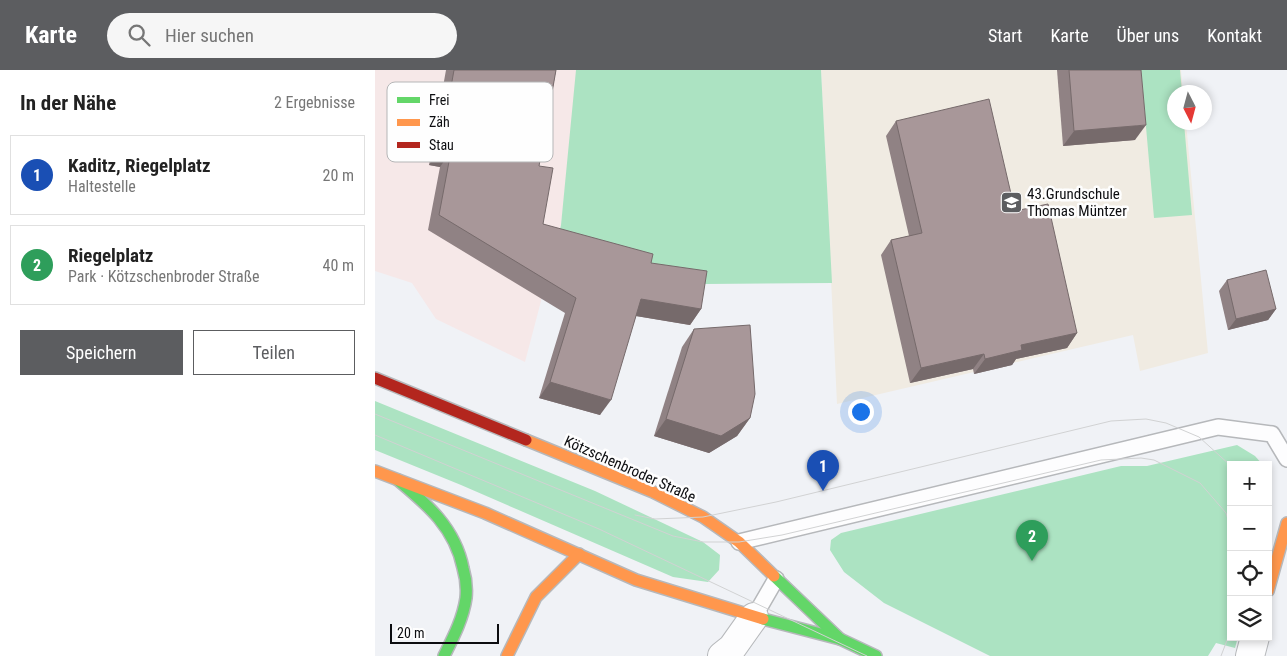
<!DOCTYPE html>
<html lang="de">
<head>
<meta charset="utf-8">
<style>
  :root { --surface:#fff; --page:#f6f6f6; --text:#222; --muted:#767676; --line:#e0e0e0; --accent:#5c5d60 }
  body { margin:0; font-family:"Roboto Condensed",sans-serif; background:var(--page); color:var(--text) }
  .controls { position:absolute; right:15px; bottom:15px; display:grid; overflow:hidden; border-radius:0px; box-shadow:0 2px 8px #0003 }
  .controls button { width:45px; height:45px; display:grid; place-items:center; padding:0; border:0; border-bottom:1px solid var(--line); background:var(--surface); color:var(--text); font:25px sans-serif }
  .compass { position:absolute; left:792px; top:15px; width:45px; height:45px; border-radius:50%; background:var(--surface); box-shadow:0 2px 8px #0003; rotate:174deg }
  .scale { position:absolute; left:15px; bottom:12px; width:109px; box-sizing:border-box; padding-left:5px; border:2px solid #0c0d10; border-top:0; font-size:14px; line-height:18px; white-space:nowrap; color:#0c0d10; -webkit-text-stroke:4px #fefefe; paint-order:stroke }
  .you { position:absolute; left:485px; top:341px; width:18px; height:18px; margin:-12px; border:4px solid #fff; border-radius:50%; background:#1a73e8; box-shadow:0 0 0 8px #1a73e833 }
  .badge { display:grid; place-items:center; width:32px; height:32px; border-radius:50%; background:var(--accent); color:#fff; font-size:16px; font-weight:700 }
  .pin { position:absolute; translate:-50% -41px; filter:drop-shadow(0 1px 2px #0008) }
  .pin::after { content:''; position:absolute; top:26px; width:18px; height:15px; background:inherit; clip-path:polygon(0 0,100% 0,50% 100%) }
  .list { margin:0; padding:0; list-style:none }
  h2 { display:flex; justify-content:space-between; align-items:center; height:65px; margin:0; padding:0 20px; font-size:21px }
  h2 small { font-size:16px; font-weight:400; color:var(--muted) }
  .list li { display:grid; grid-template-columns:32px 1fr auto; gap:15px; align-items:center; box-sizing:border-box; height:80px; margin:0 10px 10px; padding:0 10px; border:1px solid var(--line); border-radius:0px }
  .list b { display:block; font-size:19px; white-space:nowrap }
  .list p { margin:0; font-size:16px; white-space:nowrap; color:var(--muted) }
  .list em { font-size:16px; font-style:normal; color:var(--muted) }
  .actions { display:flex; gap:10px; padding:15px 20px }
  .actions a { flex:1; padding:11px 0; border:1px solid var(--accent); border-radius:0px; text-align:center; font-size:18px; color:var(--accent) }
  .actions .main { background:var(--accent); color:#fff }
  .icon { flex:none; width:28px; height:28px; fill:none; stroke:currentColor; stroke-width:2; stroke-linecap:round; stroke-linejoin:round }
  .map { position:relative; flex:none; width:912px; height:586px; overflow:hidden }
  header { display:flex; align-items:center; gap:30px; box-sizing:border-box; height:70px; padding:0 25px; background:var(--accent); color:#fff }
  header strong { font-size:24px }
  nav { display:flex; gap:28px; margin-inline-start:auto; font-size:18px }
  .search { width:350px; height:45px; background:var(--page); display:flex; align-items:center; gap:12px; box-sizing:border-box; padding:0 18px; border-radius:28px; color:var(--muted); font-size:19px }
  main { display:flex }
  aside { flex:1; background:var(--surface) }
  .map>svg:first-child { display:block }
  .commercial { fill:#f6e8e8 }
  .education { fill:#f0ebe2 }
  .green { fill:#ace3c2 }
  .lines { fill:none; stroke-linecap:round; stroke-linejoin:round }
  .lane-casing { stroke:#b6b8bb; stroke-width:18 }
  .street-casing { stroke:#b6b8bb; stroke-width:30 }
  .fast-casing { stroke:#b6b8bb; stroke-width:14 }
  .slow-casing { stroke:#b6b8bb; stroke-width:14 }
  .jam-casing { stroke:#b6b8bb; stroke-width:14 }
  .lane { stroke:#fdfdfe; stroke-width:15 }
  .street { stroke:#fdfdfe; stroke-width:28 }
  .fast { stroke:#63d668; stroke-width:11 }
  .slow { stroke:#ff974d; stroke-width:11 }
  .jam { stroke:#b3261e; stroke-width:11 }
  .tram { stroke:#d1d2d3; stroke-width:1 }
  .wall { fill:#908284 }
  .shaded-wall { fill:#766a6b }
  .building { fill:#a89799; stroke:#766a6b }
  .labels { text-anchor:middle; stroke-width:5; stroke-linejoin:round; paint-order:stroke }
  .poi-label { font-size:15px; fill:#0c0d10; stroke:#fefefe; text-anchor:start }
  .street-label { font-size:15px; fill:#0c0d10; stroke:#fefefe }
  .key { fill:#fefefe; stroke:#b5b6b7; stroke-width:1 }
  .key-label { font-size:14px; fill:#0c0d10 }
</style>
</head>
<body>
<header>
<strong>Karte</strong>
<div class="search"><svg class="icon" aria-label="search" viewBox="0 0 24 24"><circle cx="10" cy="10" r="6"/><path d="M15 15l6 6"/></svg>Hier suchen</div>
<nav><a>Start</a><a>Karte</a><a>Über uns</a><a>Kontakt</a></nav>
</header>
<main>
<aside>
<h2>In der Nähe<small>2 Ergebnisse</small></h2>
<ul class="list">
<li><span class="badge" style="background:#1a4fb4">1</span><div><b>Kaditz, Riegelplatz</b><p>Haltestelle</p></div><em>20 m</em></li>
<li><span class="badge" style="background:#2e9e5b">2</span><div><b>Riegelplatz</b><p>Park · Kötzschenbroder Straße</p></div><em>40 m</em></li>
</ul>
<div class="actions"><a class="main">Speichern</a><a>Teilen</a></div>
</aside>
<div class="map">
<svg width="912" height="586" viewBox="0 0 912 586">
  <rect width="100%" height="100%" fill="#f0f2f6"/>
  <path class="commercial" d="M0,0H203L186,155L150,292L61,249L37,213L0,201Z"/>
  <path class="education" d="M446,0H806L808,22H799V52L811,53L833,283L765,301L758,265L462,334Z"/>
  <g class="green">
    <path d="M201,0H446L457,213L330,214L182,173L186,155Z"/>
    <path d="M766,0H805L807,22H799V52L809,53L817,145L779,148Z"/>
    <path d="M0,331L220,421L328,472L345,485L344,500L333,512L298,507L86,415L0,380Z"/>
    <path d="M862,375L880,386L888,395H856V567H863L860,578L841,573L833,586H615L509,533L469,502L455,480L456,470L466,463L746,396H772Z"/>
  </g>
  <g class="lines">
    <defs>
      <g id="lane">
        <path d="M364,472L843,357L897,364L912,389"/>
        <path d="M379,547L401,509"/>
      </g>
      <g id="street">
        <path d="M347,586L357,578L379,547"/>
        <path d="M875,586L880,567"/>
      </g>
      <g id="fast">
        <path d="M23,410C53,435 80,458 88,498C91,508 92,518 91,528C88,549 78,568 69,586"/>
        <path d="M399,506L465,569"/>
        <path d="M388,549L465,569L501,586"/>
      </g>
      <g id="slow">
        <path d="M151,370L278,422L328,447L364,472L399,506"/>
        <path d="M0,401L110,443L261,510L388,549"/>
        <path d="M893,521L912,453"/>
        <path d="M132,586L161,527L204,484"/>
      </g>
      <path id="jam" d="M0,308L151,370"/>
    </defs>
    <use href="#lane" class="lane-casing"/>
    <use href="#street" class="street-casing"/>
    <use href="#fast" class="fast-casing"/>
    <use href="#slow" class="slow-casing"/>
    <use href="#jam" class="jam-casing"/>
    <use href="#lane" class="lane"/>
    <use href="#street" class="street"/>
    <use href="#fast" class="fast"/>
    <use href="#slow" class="slow"/>
    <use href="#jam" class="jam"/>
    <g class="tram">
      <path d="M0,344L298,466L328,472H364L407,465L726,390L766,388L779,390L825,413L851,443L856,459"/>
      <path d="M0,365L224,459L492,586"/>
      <path d="M260,445L280,449L328,447L401,432L736,351L771,349L791,353L824,367L856,396"/>
      <path d="M846,586L856,560"/>
    </g>
  </g>
  <g class="wall">
    <path d="M71,0H181L164,96L168,154L276,193L326,239L315,255L261,246L225,345L164,328L190,243L53,160L65,97L54,95Z"/>
    <path d="M682,0H766L760,70L688,76Z"/>
    <path d="M521,51L640,141L702,263L692,278L641,289L637,295L599,304L598,299L535,313L506,185L516,170L534,166L511,66Z"/>
    <path d="M852,210L901,239L893,250L853,260L844,221Z"/>
    <path d="M319,259L375,348L362,366L334,383L279,366L307,277Z"/>
  </g>
  <g class="shaded-wall">
    <path d="M771,55L760,70L688,76L699,61Z"/>
    <path d="M65,79L76,81L65,97L54,95Z"/>
    <path d="M266,229L326,239L315,255L255,245Z"/>
    <path d="M901,239L893,250L853,260L861,249Z"/>
    <path d="M702,263L692,278L641,289L637,295L599,304L610,289L646,275Z"/>
    <path d="M609,284L598,299L535,313L546,298Z"/>
    <path d="M175,312L236,330L225,345L164,328Z"/>
    <path d="M375,348L362,366L334,383L279,366L291,349Z"/>
  </g>
  <g class="building">
    <path d="M79,0H181L164,96L178,98L168,154L278,184L276,193L332,201L326,239L266,229L236,330L175,312L201,228L64,145L76,81L65,79Z"/>
    <path d="M694,0H766L771,55L699,61Z"/>
    <path d="M614,29L640,141L673,134L702,263L646,275L647,280L610,289L609,284L546,298L516,170L547,163L521,51Z"/>
    <path d="M891,200L901,239L861,249L852,210Z"/>
    <path d="M375,255L380,324L375,348L346,366L291,349L319,259Z"/>
  </g>
  <defs>
    <symbol id="school-square" viewBox="-11 -11 22 22"><rect x="-9" y="-9" width="18" height="18" rx="4" fill="#5c5d60" stroke="#fefefe"/><path d="M0-5L7-2L0 1L-7-2ZM-4 1L0 2.5L4 1V4Q0 6-4 4Z" fill="#fff"/></symbol>
  </defs>
  <g fill-rule="evenodd">
    <use href="#school-square" x="624" y="120" width="25" height="25"/>
  </g>
  <g class="labels">
    <g class="poi-label">
      <text x="652" y="129">43.Grundschule<tspan x="652" dy="17">Thomas Müntzer</tspan></text>
    </g>
    <g class="street-label">
      <text transform="translate(255 399) rotate(24)" y="5">Kötzschenbroder Straße</text>
    </g>
  </g>
  <rect x="12" y="12" width="166" height="80" rx="8" class="key"/>
  <rect x="22" y="27" width="23" height="6" fill="#63d668"/>
  <rect x="22" y="49" width="23" height="7" fill="#ff974d"/>
  <rect x="22" y="72" width="23" height="6" fill="#b3261e"/>
  <g class="key-label">
    <text x="54" y="35">Frei</text>
    <text x="54" y="57">Zäh</text>
    <text x="54" y="80">Stau</text>
  </g>
</svg>
<div class="controls">
<button>+</button>
<button>−</button>
<button><svg class="icon" aria-label="locate" viewBox="0 0 24 24"><circle cx="12" cy="12" r="6"/><path d="M12 2v4M12 18v4M2 12h4M18 12h4"/></svg></button>
<button><svg class="icon" aria-label="layers" viewBox="0 0 24 24"><path d="M12 4l9 5-9 5-9-5zM3 14l9 5 9-5"/></svg></button>
</div>
<svg class="compass" viewBox="-18 -18 36 36"><path d="M0-13l5 13h-10z" fill="#e53935"/><path d="M0 13l5-13h-10z" fill="#767676"/></svg>
<div class="scale">20 m</div>
<div class="you"></div>
<div class="pin badge" style="left:448px;top:421px;background:#1a4fb4">1</div>
<div class="pin badge" style="left:657px;top:491px;background:#2e9e5b">2</div>
</div>
</main>
</body>
</html>
